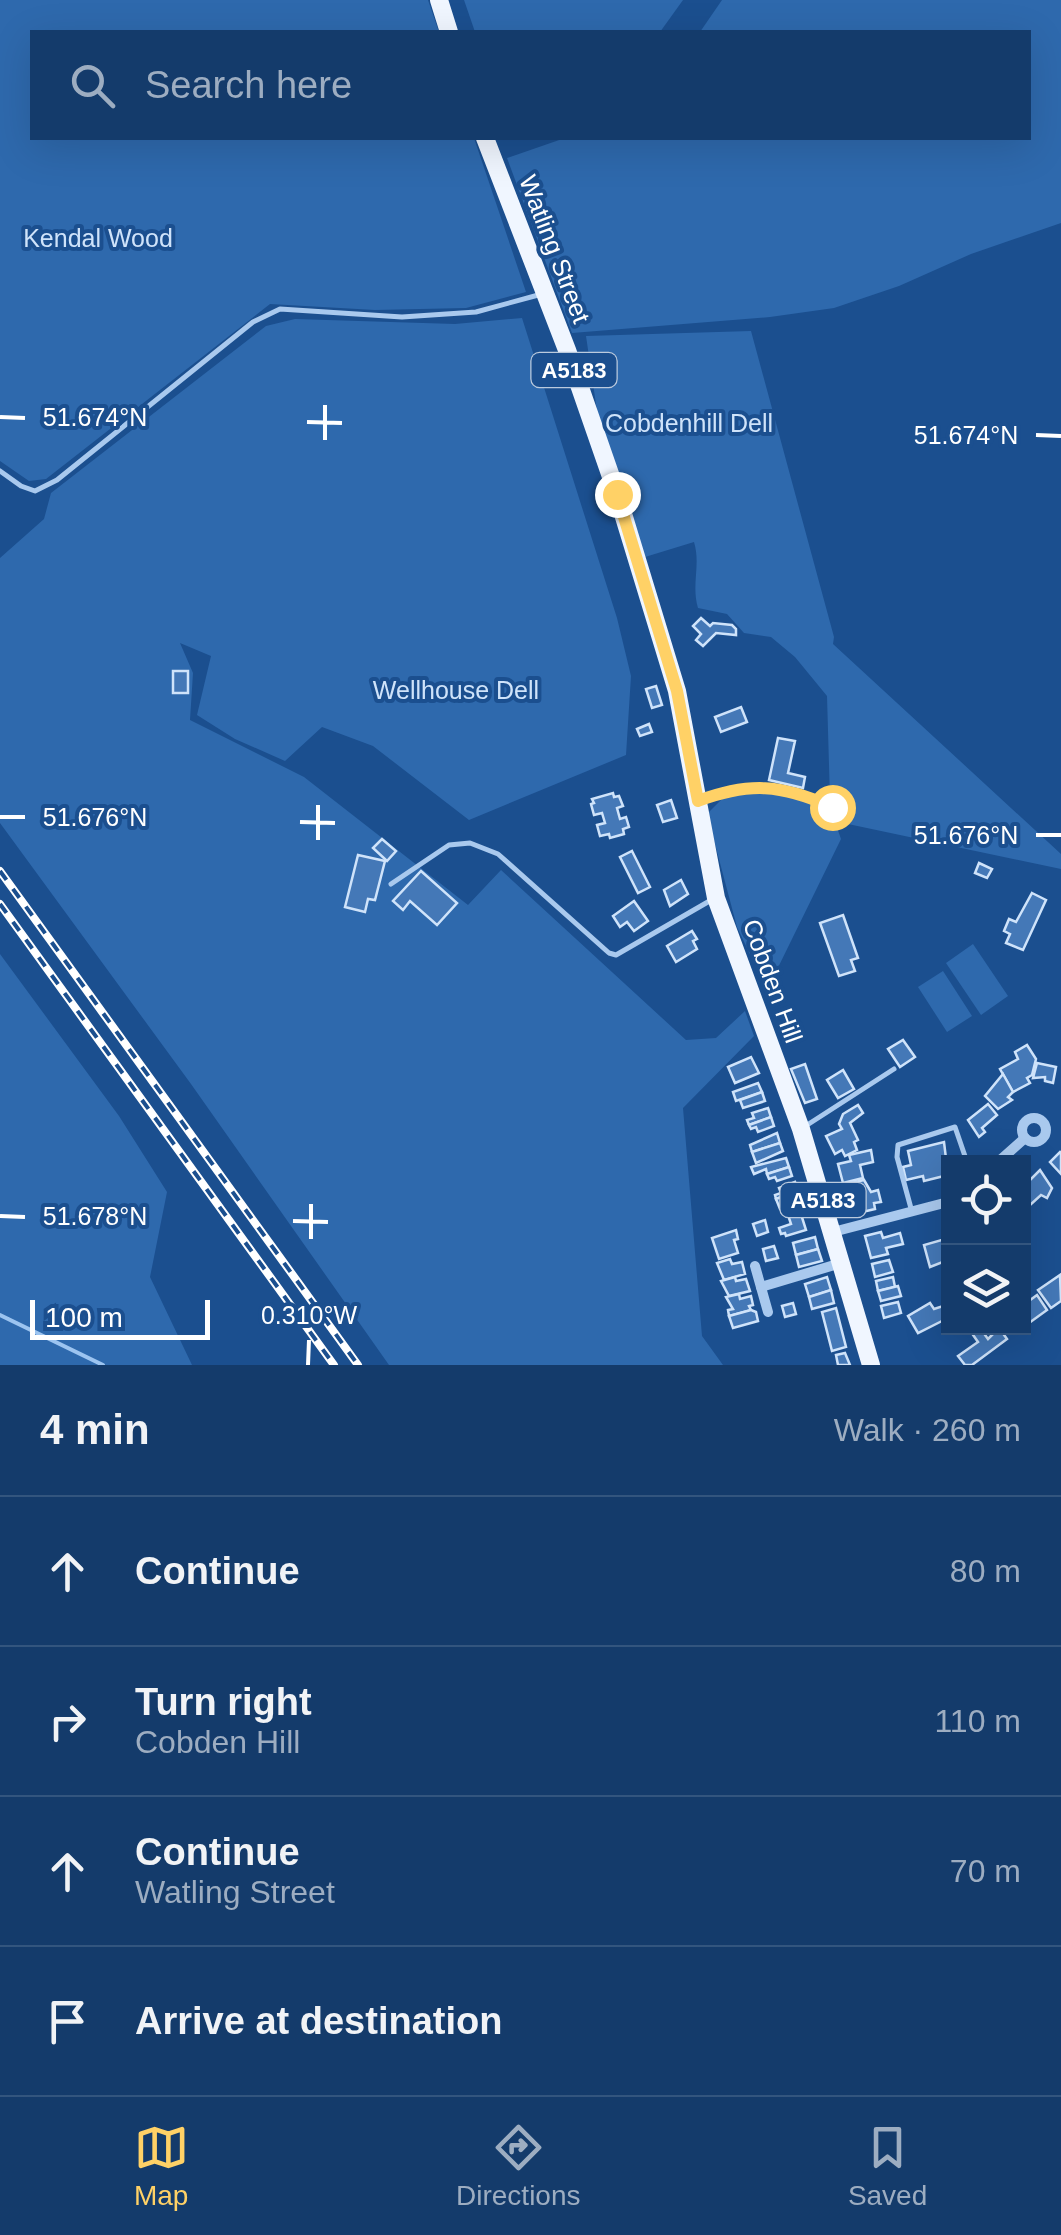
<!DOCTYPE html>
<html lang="en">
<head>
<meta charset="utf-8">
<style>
  :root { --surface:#143b6b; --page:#214673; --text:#f1f3f6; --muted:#9dadc1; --line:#33557e; --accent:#ffd166 }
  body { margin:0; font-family:Helvetica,sans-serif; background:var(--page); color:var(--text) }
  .controls { position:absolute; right:30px; bottom:30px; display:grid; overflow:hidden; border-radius:0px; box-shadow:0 10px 40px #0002 }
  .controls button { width:90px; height:90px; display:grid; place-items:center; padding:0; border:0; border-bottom:2px solid var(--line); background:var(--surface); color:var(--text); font:50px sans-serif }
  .scale { position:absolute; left:30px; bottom:25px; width:180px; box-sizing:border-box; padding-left:10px; border:5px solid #fff; border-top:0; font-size:28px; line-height:35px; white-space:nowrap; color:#fff; -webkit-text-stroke:8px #1b4f8f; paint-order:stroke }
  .stop { position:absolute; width:30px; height:30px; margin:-22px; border:8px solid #ffd166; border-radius:50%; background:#fff }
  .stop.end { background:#ffd166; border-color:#fff; box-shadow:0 2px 10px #0008 }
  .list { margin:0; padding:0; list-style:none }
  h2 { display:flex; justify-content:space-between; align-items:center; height:130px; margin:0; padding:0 40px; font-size:42px }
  h2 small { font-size:32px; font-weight:400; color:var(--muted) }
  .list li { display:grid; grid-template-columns:65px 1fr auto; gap:30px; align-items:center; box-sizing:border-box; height:150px; padding:0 40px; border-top:2px solid var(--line) }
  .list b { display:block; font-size:38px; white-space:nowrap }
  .list p { margin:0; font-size:32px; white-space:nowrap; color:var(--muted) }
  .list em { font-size:32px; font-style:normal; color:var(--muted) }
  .icon { flex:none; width:55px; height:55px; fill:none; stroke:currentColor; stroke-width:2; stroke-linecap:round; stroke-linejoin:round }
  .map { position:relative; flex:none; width:1061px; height:1365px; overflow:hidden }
  .search { position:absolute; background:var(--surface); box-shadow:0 10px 40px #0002; left:30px; right:30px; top:30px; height:110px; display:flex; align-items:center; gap:25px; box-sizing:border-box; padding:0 35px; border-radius:0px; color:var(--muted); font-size:38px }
  .sheet { height:730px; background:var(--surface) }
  nav { display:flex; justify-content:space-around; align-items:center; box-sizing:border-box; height:140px; border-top:2px solid var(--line); background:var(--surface); font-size:28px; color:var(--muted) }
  nav a { display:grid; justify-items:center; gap:5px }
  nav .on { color:var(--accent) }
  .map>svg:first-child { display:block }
  .green { fill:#2e69ad }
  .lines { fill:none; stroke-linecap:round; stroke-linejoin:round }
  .stream { stroke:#9cc4f0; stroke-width:4 }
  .building { fill:#4478b7; stroke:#cfe3fa; stroke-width:2.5 }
  .service { stroke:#a9c9ee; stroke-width:5 }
  .minor { stroke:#a9c9ee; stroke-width:10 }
  .primary { stroke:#f0f6ff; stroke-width:18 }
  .rail-casing { stroke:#fff; stroke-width:8 }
  .rail { stroke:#1b4f8f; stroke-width:4; stroke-dasharray:11; stroke-linecap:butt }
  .route { stroke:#ffd166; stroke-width:12 }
  .ticks { fill:none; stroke:#fff; stroke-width:4 }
  .labels { text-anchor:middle; stroke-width:8; stroke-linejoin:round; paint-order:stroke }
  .shield { fill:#1b4f8f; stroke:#bbcadd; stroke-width:2.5 }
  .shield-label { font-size:22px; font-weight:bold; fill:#fff }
  .park-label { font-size:25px; fill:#cfe3fa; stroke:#1b4f8f }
  .street-label { font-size:25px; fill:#fff; stroke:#1b4f8f }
  .ticks-label { font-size:25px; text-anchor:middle; fill:#fff; stroke:#1b4f8f; stroke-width:8; stroke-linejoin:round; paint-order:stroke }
</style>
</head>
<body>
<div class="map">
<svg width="1061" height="1365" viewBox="0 0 1061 1365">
  <rect width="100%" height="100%" fill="#1b4f8f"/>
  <g class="green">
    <path d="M0,0H428L439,32H32V138H474L526,292L466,308L375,310L270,304L46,479L29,481L0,461Z"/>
    <path d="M464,0H683L660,32H475Z"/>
    <path d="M722,0H1061V223L971,254L899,286L834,308L770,317L572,333L507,158L565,138H1028V32H700Z"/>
    <path d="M522,318L617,618L631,676L626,755L469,820L373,746L322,727L285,761L235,739L197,715L211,656L180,643L193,673L190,720L304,777L468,905L501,870L686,1040L716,1038L745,1011L754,1036L683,1108L702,1336L723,1365H389L191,1084L0,823V558L44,519L51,493L266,326L295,319L455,324Z"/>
    <path d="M751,331L834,637L833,644L1061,854V869L848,824L830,799L827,696L795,657L771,637L744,633L727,614L698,608C691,584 701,565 694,542L645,557L597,411L586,336Z"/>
    <path d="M758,791C796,797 829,797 841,839L767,990L737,927L707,814L726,795Z"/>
    <path d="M973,944L1008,996L981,1015L946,963Z"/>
    <path d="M0,954L119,1116L167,1192L150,1277L192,1365H0Z"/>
    <path d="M943,971L972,1016L947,1032L918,987Z"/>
  </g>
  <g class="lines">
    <path class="stream" d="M0,1315L103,1365"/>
  </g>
  <g class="building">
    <path d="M701,618L710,626L713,623L732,625L736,629V635L716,633L703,646L696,640L701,634L693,626Z"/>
    <rect x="173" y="671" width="15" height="22"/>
    <path d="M656,686L662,705L652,708L646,689Z"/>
    <path d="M741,707L747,722L721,732L715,717Z"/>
    <path d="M649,724L652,732L640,736L637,729Z"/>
    <path d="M778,738L795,741L788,773L805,777L803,788L769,780Z"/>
    <path d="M613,793L614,797L619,796L623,806L617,808L620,819L626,817L629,827L623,829L624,834L610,838L609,834L600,836L597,825L605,823L602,813L594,815L591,804L594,803L592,799Z"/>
    <path d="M671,800L677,818L663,822L657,805Z"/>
    <path d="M382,839L396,851L387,861L373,848Z"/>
    <path d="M632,851L650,887L638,893L620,857Z"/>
    <path d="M358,855L385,861L375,900L368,899L365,912L345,907Z"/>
    <path d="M979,863L992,869L987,878L975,873Z"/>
    <path d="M421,871L457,903L437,925L410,901L403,910L393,901Z"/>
    <path d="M681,880L688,894L670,906L664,890Z"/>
    <path d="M1032,893L1046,900L1023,950L1006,943L1010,934L1004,931L1009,919L1016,922Z"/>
    <path d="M634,901L648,921L634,931L627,922L620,927L613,916Z"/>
    <path d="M843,915L858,958L851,960L855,971L839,976L820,923Z"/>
    <path d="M692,931L697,939L693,941L697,949L676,962L667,946Z"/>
    <path d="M903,1040L915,1057L900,1067L888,1049Z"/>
    <path d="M1027,1045L1036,1059L1032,1075L1027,1078L1030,1083L1013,1092L1000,1069L1018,1059L1015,1052Z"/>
    <path d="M751,1057L759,1073L735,1083L728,1067Z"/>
    <path d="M1037,1063L1056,1067L1053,1083L1045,1081V1077L1033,1078Z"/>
    <path d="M805,1064L817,1099L805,1103L791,1069Z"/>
    <path d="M843,1070L854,1089L838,1098L827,1080Z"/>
    <path d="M1003,1074L1013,1092L1008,1097L1012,1100L998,1109L985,1096Z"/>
    <path d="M758,1083L762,1092L736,1101L733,1092Z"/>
    <path d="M762,1092L765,1101L743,1108L740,1100Z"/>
    <path d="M988,1104L997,1115L982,1128L985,1132L979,1137L968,1120Z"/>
    <path d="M858,1105L863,1113L850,1123L858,1140L854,1142L857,1150L845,1156L842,1150L835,1154L826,1136L842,1129L839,1124L843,1114Z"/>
    <path d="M768,1108L771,1117L749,1125L747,1120L754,1118L752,1113Z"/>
    <path d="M771,1117L774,1126L758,1132L756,1127L751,1129L749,1125Z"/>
    <path d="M777,1133L780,1143L752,1152L750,1145Z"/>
    <path d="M944,1142L948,1175L924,1181L923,1176L906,1180L903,1167L911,1165L908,1151Z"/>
    <path d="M780,1143L783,1151L756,1163L752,1152Z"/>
    <path d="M871,1150L873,1162L860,1165L863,1178L843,1183L838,1164L851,1161L849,1155Z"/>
    <path d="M1060,1152L1061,1153V1174L1050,1162Z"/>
    <path d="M786,1158L789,1167L767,1174L766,1169L754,1174L751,1167Z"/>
    <path d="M789,1167L792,1176L777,1181L775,1177L769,1179L767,1174Z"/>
    <path d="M1040,1170L1052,1188L1047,1198L1041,1195L1029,1206L1024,1200V1186Z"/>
    <path d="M864,1180L871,1192L878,1190L881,1202L874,1203L875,1209L858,1213L851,1183Z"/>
    <path d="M795,1182L798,1191L776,1199L775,1195L781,1193L779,1188Z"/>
    <path d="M798,1191L802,1204L780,1209L776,1199Z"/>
    <path d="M800,1211L806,1230L786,1236L785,1233L781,1234L779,1228L791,1224L788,1215Z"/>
    <path d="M765,1220L768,1232L757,1236L753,1224Z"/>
    <path d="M736,1230L738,1239L734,1240L738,1253L719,1259L712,1238Z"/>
    <path d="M881,1232L883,1238L900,1233L903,1244L886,1248L888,1254L871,1258L865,1236Z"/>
    <path d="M815,1237L818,1249L796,1255L793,1243Z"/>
    <path d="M945,1239L948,1260L930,1267L924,1245Z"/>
    <path d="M774,1246L778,1258L766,1261L763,1249Z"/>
    <path d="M818,1249L822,1261L799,1267L796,1255Z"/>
    <path d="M730,1259L732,1264L742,1262L745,1274L724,1280L717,1263Z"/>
    <path d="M889,1260L893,1272L875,1277L872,1264Z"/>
    <path d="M1060,1275L1061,1301L1051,1308L1038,1290Z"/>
    <path d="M735,1277L736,1281L746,1279L750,1291L729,1296L721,1281Z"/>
    <path d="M827,1277L831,1290L809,1297L805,1284Z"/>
    <path d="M893,1277L895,1287L878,1291L876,1281Z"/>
    <path d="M898,1286L901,1296L881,1301L878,1291Z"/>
    <path d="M831,1290L834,1303L812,1309L809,1297Z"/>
    <path d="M739,1294L740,1299L751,1296L753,1305L749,1306L751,1310L729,1316L728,1310L733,1309L726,1297Z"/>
    <path d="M1037,1295L1047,1310L1029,1323L1027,1320L1024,1322V1299L1026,1303Z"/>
    <path d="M898,1302L901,1313L884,1318L881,1306Z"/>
    <path d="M793,1303L796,1314L785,1317L782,1306Z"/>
    <path d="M930,1303L934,1309L943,1306L950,1328L944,1320L918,1333L908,1316Z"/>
    <path d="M836,1308L846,1347L832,1351L822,1312Z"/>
    <path d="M751,1310L756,1312L758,1321L733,1328L729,1316Z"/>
    <path d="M980,1328L988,1339L999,1328L1007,1339L972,1365H965L958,1356L978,1342L971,1332Z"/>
    <path d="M845,1353L850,1365H838L836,1355Z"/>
  </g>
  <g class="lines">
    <g class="service">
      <path d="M0,471L21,486L35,491L57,480L253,322L280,309L402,317L476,312L542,294"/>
      <path d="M700,800C750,782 783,786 832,807"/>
      <path d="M391,884L449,845L470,843L498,854L609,953L616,955L713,899"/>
      <path d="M804,1127L894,1069"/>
      <path d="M912,1212L897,1157L898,1145L955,1127L967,1162"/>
    </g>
    <g class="minor">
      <circle cx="1034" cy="1130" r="12"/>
      <path d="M998,1162L1025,1138"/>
      <path d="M833,1232L948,1202"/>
      <path d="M755,1266L768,1312"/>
      <path d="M761,1287L841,1263"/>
    </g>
    <g class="primary">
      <path d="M439,0L449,32"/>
      <path d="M485,138L567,350L617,494L677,691L716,898L801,1129L871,1365"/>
    </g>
    <defs>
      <g id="rail">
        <path d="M0,871L358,1365"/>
        <path d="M0,904L334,1365"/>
      </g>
    </defs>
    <use href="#rail" class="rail-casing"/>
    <use href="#rail" class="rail"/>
  </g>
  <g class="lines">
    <path class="route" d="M617,494L677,691L698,801C749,782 781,784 832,807"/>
  </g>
  <path class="ticks" d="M0,417L25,418M307,422L342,423M1036,435L1061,436M325,440V405M0,817H25M300,822L335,823M1036,835H1061M318,840V805M0,1216L25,1217M293,1221L328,1222M311,1239V1204M308,1365L309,1340"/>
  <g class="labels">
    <g class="shield">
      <rect x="531.5" y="353" width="85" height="34" rx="8"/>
      <rect x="780.5" y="1183" width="85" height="34" rx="8"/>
    </g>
    <g class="shield-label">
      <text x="574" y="378">A5183</text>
      <text x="823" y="1208">A5183</text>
    </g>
    <g class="park-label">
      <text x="98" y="247">Kendal Wood</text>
      <text x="689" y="432">Cobdenhill Dell</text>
      <text x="456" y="699">Wellhouse Dell</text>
    </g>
    <g class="street-label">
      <text transform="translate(555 249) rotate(69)" y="9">Watling Street</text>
      <text transform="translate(773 981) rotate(70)" y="9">Cobden Hill</text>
    </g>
  </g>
  <g class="ticks-label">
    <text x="95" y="426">51.674°N</text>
    <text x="966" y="444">51.674°N</text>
    <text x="95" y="826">51.676°N</text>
    <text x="966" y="844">51.676°N</text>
    <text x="95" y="1225">51.678°N</text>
    <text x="309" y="1324">0.310°W</text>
  </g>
</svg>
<div class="controls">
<button><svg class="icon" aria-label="locate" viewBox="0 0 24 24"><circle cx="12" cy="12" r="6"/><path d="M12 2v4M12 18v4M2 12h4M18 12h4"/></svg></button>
<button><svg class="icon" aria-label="layers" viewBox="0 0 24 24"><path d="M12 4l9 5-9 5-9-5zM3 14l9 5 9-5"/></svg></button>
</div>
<div class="scale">100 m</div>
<div class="stop" style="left:832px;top:807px"></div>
<div class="stop end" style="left:617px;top:494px"></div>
<div class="search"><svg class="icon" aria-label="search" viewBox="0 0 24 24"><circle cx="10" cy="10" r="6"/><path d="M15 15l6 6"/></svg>Search here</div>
</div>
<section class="sheet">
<h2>4 min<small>Walk · 260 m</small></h2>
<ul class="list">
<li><svg class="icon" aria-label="ahead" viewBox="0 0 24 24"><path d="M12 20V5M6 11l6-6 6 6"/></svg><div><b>Continue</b></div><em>80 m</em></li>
<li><svg class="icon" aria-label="right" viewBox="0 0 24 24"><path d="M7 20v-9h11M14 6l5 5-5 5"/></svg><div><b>Turn right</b><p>Cobden Hill</p></div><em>110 m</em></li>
<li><svg class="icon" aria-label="ahead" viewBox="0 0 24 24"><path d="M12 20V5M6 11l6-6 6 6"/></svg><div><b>Continue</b><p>Watling Street</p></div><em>70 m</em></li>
<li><svg class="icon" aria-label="arrive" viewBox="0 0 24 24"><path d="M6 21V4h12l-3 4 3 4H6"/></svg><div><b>Arrive at destination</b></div></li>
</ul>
</section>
<nav>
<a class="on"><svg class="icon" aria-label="map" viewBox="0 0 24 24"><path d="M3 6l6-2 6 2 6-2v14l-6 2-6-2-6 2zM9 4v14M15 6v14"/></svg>Map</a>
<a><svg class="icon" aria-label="directions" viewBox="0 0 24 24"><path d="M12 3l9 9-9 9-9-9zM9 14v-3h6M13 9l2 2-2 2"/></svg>Directions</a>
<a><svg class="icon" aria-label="saved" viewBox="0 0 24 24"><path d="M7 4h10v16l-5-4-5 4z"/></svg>Saved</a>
</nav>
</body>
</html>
